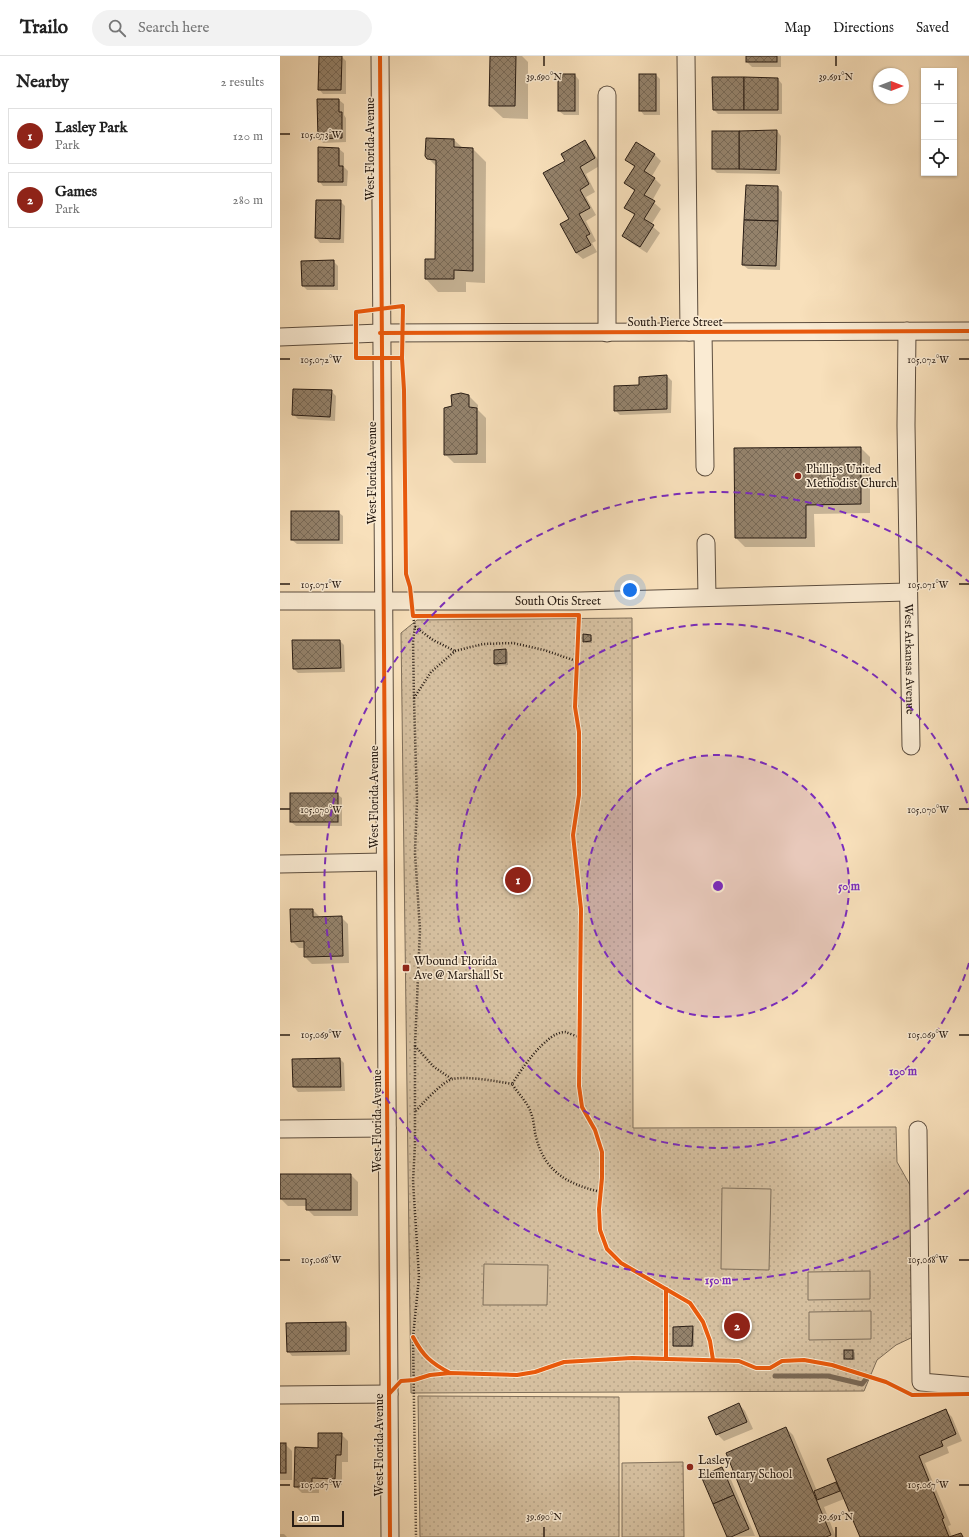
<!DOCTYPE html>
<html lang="en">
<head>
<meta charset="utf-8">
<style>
  :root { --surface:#fff; --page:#f2f2f2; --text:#222; --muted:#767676; --line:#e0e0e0; --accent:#8f2418 }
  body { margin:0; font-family:"IM FELL English",serif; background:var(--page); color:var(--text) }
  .controls { position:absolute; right:12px; top:12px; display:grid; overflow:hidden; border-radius:0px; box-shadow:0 1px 3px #0004 }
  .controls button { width:36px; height:36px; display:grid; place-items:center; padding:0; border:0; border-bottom:1px solid var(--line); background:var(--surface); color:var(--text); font:20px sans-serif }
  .compass { position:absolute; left:593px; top:12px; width:36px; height:36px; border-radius:50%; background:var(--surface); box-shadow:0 1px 3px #0004; rotate:90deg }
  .scale { position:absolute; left:12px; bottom:10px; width:52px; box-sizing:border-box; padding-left:4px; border:2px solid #281c14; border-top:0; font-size:11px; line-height:14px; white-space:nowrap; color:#281c14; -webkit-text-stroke:3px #faebd3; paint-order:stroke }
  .you { position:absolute; left:350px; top:534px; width:14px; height:14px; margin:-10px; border:3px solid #fff; border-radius:50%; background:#1a73e8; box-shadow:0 0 0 6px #1a73e833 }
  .badge { display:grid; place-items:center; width:26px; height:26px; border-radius:50%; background:var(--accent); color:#fff; font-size:13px; font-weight:700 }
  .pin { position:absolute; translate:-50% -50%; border:2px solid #fff; box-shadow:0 1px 4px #0006 }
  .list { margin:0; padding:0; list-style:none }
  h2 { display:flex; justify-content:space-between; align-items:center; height:52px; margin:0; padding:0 16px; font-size:17px }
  h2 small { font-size:13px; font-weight:400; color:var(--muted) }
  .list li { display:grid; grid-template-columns:26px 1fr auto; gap:12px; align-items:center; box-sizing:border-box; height:56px; margin:0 8px 8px; padding:0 8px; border:1px solid var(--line); border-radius:0px }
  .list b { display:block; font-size:15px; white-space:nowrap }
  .list p { margin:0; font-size:13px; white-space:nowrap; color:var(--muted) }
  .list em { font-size:13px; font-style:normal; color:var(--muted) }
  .icon { flex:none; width:22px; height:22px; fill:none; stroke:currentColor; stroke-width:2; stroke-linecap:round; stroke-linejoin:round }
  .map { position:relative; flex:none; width:689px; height:1481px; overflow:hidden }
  header { display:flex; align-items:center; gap:24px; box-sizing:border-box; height:56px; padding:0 20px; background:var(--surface); border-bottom:1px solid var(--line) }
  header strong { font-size:19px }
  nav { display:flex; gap:22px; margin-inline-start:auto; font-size:14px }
  .search { width:280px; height:36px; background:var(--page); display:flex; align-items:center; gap:10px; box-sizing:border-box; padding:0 14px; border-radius:22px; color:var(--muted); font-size:15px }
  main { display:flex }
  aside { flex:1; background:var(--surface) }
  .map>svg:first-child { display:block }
  .grass { fill:url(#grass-dots); stroke:#7e6e5a }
  .garden { fill:#d5bf9f; stroke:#7e6e5a }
  .shadow { fill:#0003 }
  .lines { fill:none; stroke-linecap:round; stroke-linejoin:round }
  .stream { stroke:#7a6956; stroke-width:5 }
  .building { fill:url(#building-cross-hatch); stroke:#281c14 }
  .minor-casing { stroke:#5c4d3e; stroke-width:19 }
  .path { stroke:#281c14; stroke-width:2.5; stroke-dasharray:1 2; stroke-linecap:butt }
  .minor { stroke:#faebd3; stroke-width:17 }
  .cycleway-casing { stroke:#faebd3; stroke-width:6 }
  .cycleway { stroke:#e8590c; stroke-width:4 }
  .ticks { fill:none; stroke:#281c14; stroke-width:1.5 }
  .ring { fill:none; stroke:#7b2cbf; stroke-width:2; stroke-dasharray:7 5 }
  .poi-dot { fill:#8f2418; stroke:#faebd3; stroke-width:1.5 }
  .labels { text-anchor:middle; stroke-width:3; stroke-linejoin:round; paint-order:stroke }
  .street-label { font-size:12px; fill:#281c14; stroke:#faebd3 }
  .poi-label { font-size:12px; fill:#281c14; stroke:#faebd3; text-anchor:start }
  .ticks-label { font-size:10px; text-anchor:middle; fill:#281c14; stroke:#faebd3; stroke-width:3; stroke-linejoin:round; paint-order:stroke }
  .centre { fill:#7b2cbf; stroke:#faebd3; stroke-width:2 }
  .ring-label { font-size:12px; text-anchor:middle; font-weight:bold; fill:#7b2cbf; stroke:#faebd3; stroke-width:3; stroke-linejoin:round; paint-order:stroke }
</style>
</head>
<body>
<header>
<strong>Trailo</strong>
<div class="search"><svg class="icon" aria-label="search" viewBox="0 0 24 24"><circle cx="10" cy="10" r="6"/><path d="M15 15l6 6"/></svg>Search here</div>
<nav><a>Map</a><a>Directions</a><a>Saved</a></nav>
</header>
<main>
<aside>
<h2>Nearby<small>2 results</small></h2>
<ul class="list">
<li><span class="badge">1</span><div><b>Lasley Park</b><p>Park</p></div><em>120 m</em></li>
<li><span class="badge">2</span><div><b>Games</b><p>Park</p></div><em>280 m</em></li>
</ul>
</aside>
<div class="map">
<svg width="689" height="1481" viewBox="0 0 689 1481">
  <defs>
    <pattern id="grass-dots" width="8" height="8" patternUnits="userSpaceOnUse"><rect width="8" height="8" fill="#d5bf9f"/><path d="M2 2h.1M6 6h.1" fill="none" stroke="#b7a488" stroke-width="1.8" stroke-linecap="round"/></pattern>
    <pattern id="building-cross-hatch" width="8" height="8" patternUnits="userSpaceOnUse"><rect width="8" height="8" fill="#94826b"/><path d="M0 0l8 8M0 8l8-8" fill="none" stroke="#796a57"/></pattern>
  </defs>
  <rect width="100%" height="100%" fill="#f8e0bb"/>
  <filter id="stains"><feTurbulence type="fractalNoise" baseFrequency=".005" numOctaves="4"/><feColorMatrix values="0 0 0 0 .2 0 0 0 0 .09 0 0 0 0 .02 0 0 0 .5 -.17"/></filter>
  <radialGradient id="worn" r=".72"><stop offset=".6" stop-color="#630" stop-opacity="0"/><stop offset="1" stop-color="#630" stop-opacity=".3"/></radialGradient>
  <g class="grass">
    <path d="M352,562L353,1072L616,1071L617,1106L634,1136L635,1280L616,1289L597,1304L584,1335L131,1337L121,577L137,564Z"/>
    <path d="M138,1340L339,1341V1481H140Z"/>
    <path d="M403,1406L404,1481H342V1407Z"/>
  </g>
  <g class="garden">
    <path d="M442,1132L491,1133L489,1214L441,1213Z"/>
    <path d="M204,1208L268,1209L267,1249H203Z"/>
    <path d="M590,1215V1243L528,1244V1216Z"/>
    <path d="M591,1255V1283L529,1284V1256Z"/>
  </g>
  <g class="shadow">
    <path d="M211,0H242L248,6V63L223,62L210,50Z"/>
    <path d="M467,0H501V11H472L467,6Z"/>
    <path d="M62,1L66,5V38H43L39,33Z"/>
    <path d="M295,19L299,24V59H284L279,55Z"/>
    <path d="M376,19L380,23V59H364L360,54Z"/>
    <path d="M498,23L502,28V58H438L434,54Z"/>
    <path d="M59,44L64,48V59L66,62V86L43,87L39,82Z"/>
    <path d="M497,75L501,80L500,118L437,117L433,113Z"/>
    <path d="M174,84L183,92L193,93L206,106L205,227L186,226V236H158L146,223L156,204L157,111L148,102Z"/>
    <path d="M305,85L311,92L321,109L306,118L315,136L306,141L316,159L306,165L316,185L312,187L317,196L303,203L296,197L290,164L286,105Z"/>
    <path d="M59,93L64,97V111L68,115L67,130H43L39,125Z"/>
    <path d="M374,98L381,105L372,120L381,129L372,145L381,153L371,169L380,177L367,197L350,186L343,179L355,160L345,152L355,136L346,127L355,112L346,104Z"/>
    <path d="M498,131L502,136L500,214L468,213L463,209Z"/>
    <path d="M37,145H60L65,150L64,187H40L36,182Z"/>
    <path d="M53,205L58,210V234H27L23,230Z"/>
    <path d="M387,320L392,325L391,357L340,359L335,354L360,330V322Z"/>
    <path d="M51,335L56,340L55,365L18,363L13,358Z"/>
    <path d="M189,340L198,349V354L206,362V407H174L165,398L173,351Z"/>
    <path d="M581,392L590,401V457L534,458L535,491H465L456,482L455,393Z"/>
    <path d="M58,456L63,460V488H17L12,484Z"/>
    <path d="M310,580L312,582V587H306L304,585Z"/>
    <path d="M60,585L64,589L65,616L18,617L14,613Z"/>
    <path d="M226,594L228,596V609L216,610L215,608Z"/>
    <path d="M57,738L62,742V770H16L11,766Z"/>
    <path d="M33,854L40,861H61L68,868L69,907L32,908L25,901V892H19L12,885Z"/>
    <path d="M60,1003L64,1007L65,1035L18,1036L14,1031Z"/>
    <path d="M71,1119L78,1126V1160H34L27,1153V1150H8L1,1143Z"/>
    <path d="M65,1267L70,1272V1299L12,1300L8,1295Z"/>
    <path d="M412,1271L414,1273V1291H396L394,1289Z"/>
    <path d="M573,1295L575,1297V1304H567L565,1302Z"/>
    <path d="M459,1348L465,1355L473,1373L444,1385L437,1378Z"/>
    <path d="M665,1354L672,1361L682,1385L667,1391L669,1397L645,1407L671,1469L668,1470L672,1481L680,1478L684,1481H581L564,1443L544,1451L556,1481H481L506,1372L513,1379L537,1435L558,1426Z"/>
    <path d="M61,1378L68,1385V1406H62V1429H39V1437H22L15,1430L39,1393Z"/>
    <path d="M0,1388H5L12,1395V1424H0Z"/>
    <path d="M442,1412L449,1419L475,1480L448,1481Z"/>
    <path d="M0,1478H4L7,1481H0Z"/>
  </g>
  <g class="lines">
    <path class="stream" d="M495,1320H548L582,1328L586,1323"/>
  </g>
  <g class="building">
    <path d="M39,0H62L61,34H38Z"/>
    <path d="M210,0H236L235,50H209Z"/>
    <rect x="466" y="0" width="31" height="6"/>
    <rect x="278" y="18" width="17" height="37"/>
    <rect x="359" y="18" width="17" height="37"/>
    <path d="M432,21H464V54H433Z"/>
    <path d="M464,21L498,22V54H464Z"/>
    <path d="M37,43H59V56H62V82L38,83Z"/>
    <path d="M497,74L496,114L459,113V75Z"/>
    <rect x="432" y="75" width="27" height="38"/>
    <path d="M146,82L174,83V91L193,92V215L174,214V223H145V203H155L156,104L147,103L145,100Z"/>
    <path d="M305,84L315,102L300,111L309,128L300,134L310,152L299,158L310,178L306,180L311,189L296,197L280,168L289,163L263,117L285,105L281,98Z"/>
    <path d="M356,86L375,98L364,115L375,122L364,139L375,145L364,163L374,169L360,191L342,180L355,158L344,152L355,134L344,127L355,110L345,104Z"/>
    <path d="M38,91L59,92V110H63V126H38Z"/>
    <path d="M466,129L498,130V165L464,164Z"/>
    <path d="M36,144H61L60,183L35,182Z"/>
    <path d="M464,164L498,165L496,210L462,209Z"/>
    <path d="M54,204V230H22L21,205Z"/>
    <path d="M387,319V353L334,355V330L359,329V321Z"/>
    <path d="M13,333L52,334L50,361L12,359Z"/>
    <path d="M181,337L189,339V351L197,352V398L164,399V352L172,350L171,339Z"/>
    <path d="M581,391V448L526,449V482H455L454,392Z"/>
    <rect x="11" y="455" width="48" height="29"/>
    <path d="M303,578L311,579V585L303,586Z"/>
    <path d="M12,584H60L61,612L13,613Z"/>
    <path d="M226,593V607L214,608V594Z"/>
    <rect x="10" y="737" width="48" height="29"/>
    <path d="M10,853H33V861L62,860L63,900L24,901V885L11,886Z"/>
    <path d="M60,1002L61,1031H13L12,1003Z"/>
    <path d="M0,1118H71V1154H26V1143H0Z"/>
    <path d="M66,1266V1295L7,1296L6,1267Z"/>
    <path d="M413,1270L412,1290H393V1271Z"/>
    <rect x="564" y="1294" width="9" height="9"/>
    <path d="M459,1347L467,1366L436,1379L428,1361Z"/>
    <path d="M666,1353L676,1378L661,1385L663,1390L639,1400L664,1462L662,1463L669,1481L681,1477L683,1481H580L547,1403Z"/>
    <path d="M506,1371L551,1479L546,1481H480L446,1397Z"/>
    <path d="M38,1377H62L61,1399H56L55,1423L32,1422V1431H14L15,1391L38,1392Z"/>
    <rect x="0" y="1387" width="6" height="30"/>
    <path d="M442,1411L454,1439L433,1448L421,1420Z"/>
    <path d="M556,1426L560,1435L537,1444L534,1435Z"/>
    <path d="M454,1439L469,1473L451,1481H447L433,1448Z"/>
  </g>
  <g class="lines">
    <defs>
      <g id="minor">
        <path d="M100,0L110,1481"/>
        <path d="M406,0L409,276"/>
        <path d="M327,39V277"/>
        <path id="s1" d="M627,275L626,369L631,690"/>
        <path d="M423,276L425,411"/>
        <path d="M0,281L100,277L689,275"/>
        <path d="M426,487L427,541"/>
        <path id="s2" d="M0,545H300L627,536"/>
        <path d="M0,808L105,806"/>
        <path d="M0,1073L107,1072"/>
        <path d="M638,1074L641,1326L689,1330"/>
        <path d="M0,1339L109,1338"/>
      </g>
    </defs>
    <use href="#minor" class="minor-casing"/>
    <g class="path">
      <path d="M133,561L135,570L133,586L134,643L137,744L135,797L140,874L135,990V1089L133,1125L139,1221L133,1281L136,1481"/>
      <path d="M135,571L153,584L175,595"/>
      <path d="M134,642L151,616L175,595L203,588L233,587L264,594L296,605"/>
      <path d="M300,981C295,980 289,977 285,976C266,976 241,1014 232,1028C238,1037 248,1047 251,1057C254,1064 254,1073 256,1081C265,1116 287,1128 321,1136"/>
      <path d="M135,990L154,1011L172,1023"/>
      <path d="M136,1055C142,1048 164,1024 173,1023C188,1020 216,1025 232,1028"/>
    </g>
    <use href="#minor" class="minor"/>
    <defs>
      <g id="cycleway">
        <path d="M100,0L110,1481"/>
        <path d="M100,277L689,275"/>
        <path d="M122,302H76V256L123,250L122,302L124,334L126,518L130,531L133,560L299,559L295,651L299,676V739L293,779L301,853L299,1030L302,1051L315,1074L322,1096V1122L319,1153L320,1174L327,1193L341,1207L410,1247L423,1266L430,1285L433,1304"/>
        <path d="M133,1281C143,1300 151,1307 170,1317"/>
        <path d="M386,1303V1233"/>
        <path d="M109,1338L121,1325L134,1324L150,1319L170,1317L237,1319L255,1316L284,1306L352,1302L459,1305L476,1312H490L502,1305L524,1304L552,1309L606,1326L632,1339L689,1338"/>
      </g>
    </defs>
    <use href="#cycleway" class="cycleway-casing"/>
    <use href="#cycleway" class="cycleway"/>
  </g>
  <path class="ticks" d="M264,0V10M556,0V10M0,78H10M0,303H10M679,303H689M0,528H10M679,528H689M0,753H10M679,753H689M0,979H10M679,979H689M0,1204H10M679,1204H689M0,1429H10M679,1429H689M264,1471V1481M556,1471V1481"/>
  <circle cx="438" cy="830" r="131" fill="#7b2cbf" fill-opacity=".12"/>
  <g class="ring">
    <circle cx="438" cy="830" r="131"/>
    <path d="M689 907A262 262 0 1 1 689 753"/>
    <path d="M689 1134A394 394 0 1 1 689 526"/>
  </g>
  <g class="poi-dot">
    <circle cx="518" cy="420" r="4"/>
    <rect x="122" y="908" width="8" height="8" rx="2"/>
    <circle cx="410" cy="1411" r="4"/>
  </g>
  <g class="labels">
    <g class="street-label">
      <text transform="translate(90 93) rotate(-90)" y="4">West Florida Avenue</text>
      <text x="395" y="270">South Pierce Street</text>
      <text transform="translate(92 417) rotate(-90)" y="4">West Florida Avenue</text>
      <text dy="4" stroke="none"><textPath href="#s2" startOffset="278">South Otis Street</textPath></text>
      <text dy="4" stroke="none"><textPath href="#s1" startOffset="328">West Arkansas Avenue</textPath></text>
      <text transform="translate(94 741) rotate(-90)" y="4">West Florida Avenue</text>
      <text transform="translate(97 1065) rotate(-90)" y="4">West Florida Avenue</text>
      <text transform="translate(99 1389) rotate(-90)" y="4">West Florida Avenue</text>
    </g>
    <g class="poi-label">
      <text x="526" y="417">Phillips United<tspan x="526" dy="14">Methodist Church</tspan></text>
      <text x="134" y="909">Wbound Florida<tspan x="134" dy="14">Ave @ Marshall St</tspan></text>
      <text x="418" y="1408">Lasley<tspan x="418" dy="14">Elementary School</tspan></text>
    </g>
  </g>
  <g class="ticks-label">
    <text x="264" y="24">39.690°N</text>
    <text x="556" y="24">39.691°N</text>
    <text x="41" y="82">105.073°W</text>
    <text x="41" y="307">105.072°W</text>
    <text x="648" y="307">105.072°W</text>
    <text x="648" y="532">105.071°W</text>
    <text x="41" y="532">105.071°W</text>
    <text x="648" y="757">105.070°W</text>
    <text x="41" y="757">105.070°W</text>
    <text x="41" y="982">105.069°W</text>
    <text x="648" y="982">105.069°W</text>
    <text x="41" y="1207">105.068°W</text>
    <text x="648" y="1207">105.068°W</text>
    <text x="41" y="1432">105.067°W</text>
    <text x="648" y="1432">105.067°W</text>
    <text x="264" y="1464">39.690°N</text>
    <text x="556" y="1464">39.691°N</text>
  </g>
  <circle cx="438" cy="830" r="6" class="centre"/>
  <g class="ring-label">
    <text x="569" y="834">50 m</text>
    <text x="623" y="1019">100 m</text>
    <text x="438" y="1228">150 m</text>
  </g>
  <rect width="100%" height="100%" filter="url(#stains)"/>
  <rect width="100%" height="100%" fill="url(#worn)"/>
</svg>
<div class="controls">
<button>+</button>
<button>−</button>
<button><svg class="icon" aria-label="locate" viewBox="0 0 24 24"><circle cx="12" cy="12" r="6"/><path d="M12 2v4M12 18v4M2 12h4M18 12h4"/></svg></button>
</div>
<svg class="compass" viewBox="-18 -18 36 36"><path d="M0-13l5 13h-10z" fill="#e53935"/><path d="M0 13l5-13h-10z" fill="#767676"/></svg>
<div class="scale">20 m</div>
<div class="you"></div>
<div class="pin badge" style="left:238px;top:824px">1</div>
<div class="pin badge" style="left:457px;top:1270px">2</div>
</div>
</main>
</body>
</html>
